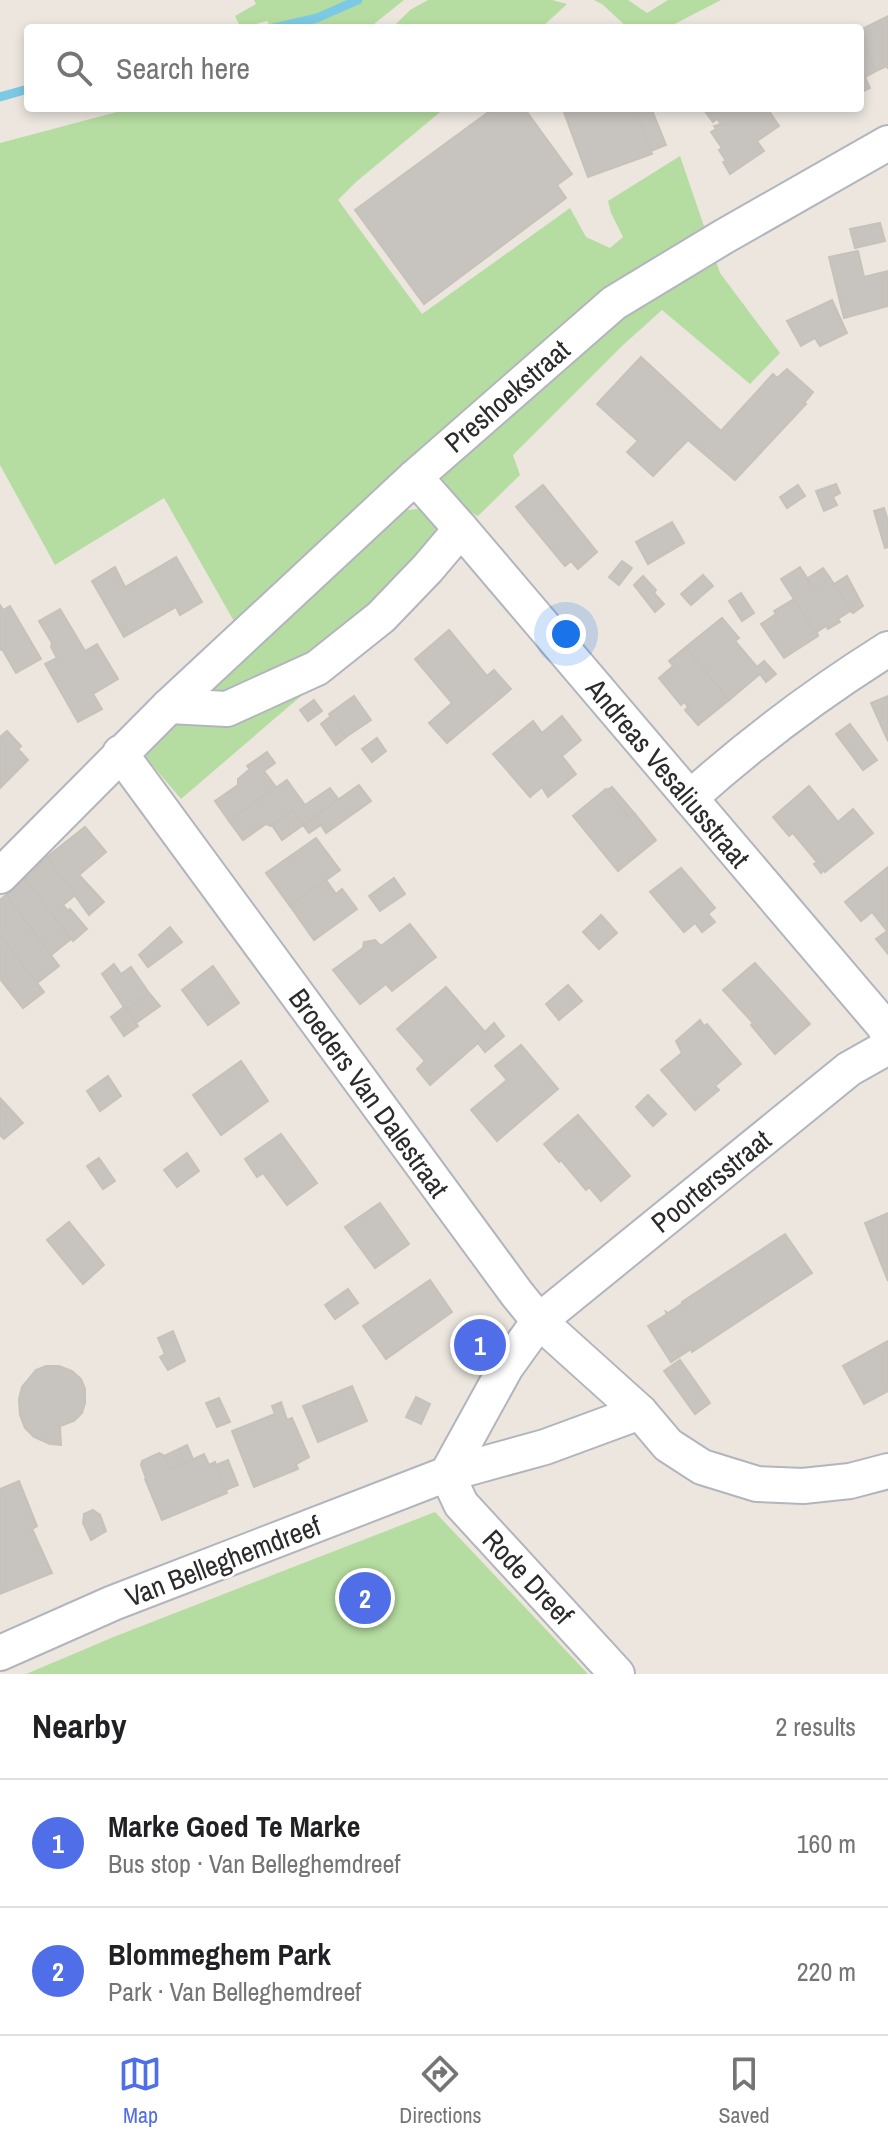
<!DOCTYPE html>
<html lang="en">
<head>
<meta charset="utf-8">
<style>
  :root { --surface:#fff; --page:#f2f2f2; --text:#202124; --muted:#757577; --line:#e0e0e0; --accent:#4f6ee8 }
  body { margin:0; font-family:"Archivo Narrow",sans-serif; background:var(--page); color:var(--text) }
  .you { position:absolute; left:566px; top:634px; width:28px; height:28px; margin:-20px; border:6px solid #fff; border-radius:50%; background:#1a73e8; box-shadow:0 0 0 12px #1a73e833 }
  .badge { display:grid; place-items:center; width:52px; height:52px; border-radius:50%; background:var(--accent); color:#fff; font-size:26px; font-weight:700 }
  .pin { position:absolute; translate:-50% -50%; border:4px solid #fff; box-shadow:0 2px 8px #0006 }
  .list { margin:0; padding:0; list-style:none }
  h2 { display:flex; justify-content:space-between; align-items:center; height:104px; margin:0; padding:0 32px; font-size:34px }
  h2 small { font-size:26px; font-weight:400; color:var(--muted) }
  .list li { display:grid; grid-template-columns:52px 1fr auto; gap:24px; align-items:center; box-sizing:border-box; height:128px; padding:0 32px; border-top:2px solid var(--line) }
  .list b { display:block; font-size:30px; white-space:nowrap }
  .list p { margin:0; font-size:26px; white-space:nowrap; color:var(--muted) }
  .list em { font-size:26px; font-style:normal; color:var(--muted) }
  .icon { flex:none; width:44px; height:44px; fill:none; stroke:currentColor; stroke-width:2; stroke-linecap:round; stroke-linejoin:round }
  .map { position:relative; flex:none; width:888px; height:1674px; overflow:hidden }
  .search { position:absolute; background:var(--surface); box-shadow:0 4px 12px #0003; left:24px; right:24px; top:24px; height:88px; display:flex; align-items:center; gap:20px; box-sizing:border-box; padding:0 28px; border-radius:8px; color:var(--muted); font-size:30px }
  .sheet { height:360px; background:var(--surface) }
  nav { display:flex; justify-content:space-around; align-items:center; box-sizing:border-box; height:112px; border-top:2px solid var(--line); background:var(--surface); font-size:22px; color:var(--muted) }
  nav a { display:grid; justify-items:center; gap:4px }
  nav .on { color:var(--accent) }
  .map>svg:first-child { display:block }
  .green { fill:#b6dda1 }
  .lines { fill:none; stroke-linecap:round; stroke-linejoin:round }
  .stream { stroke:#7cc9e3; stroke-width:9 }
  .building { fill:#c7c3be; stroke:#c7c2b9; stroke-width:2 }
  .minor-casing { stroke:#b2b5bd; stroke-width:38 }
  .minor { stroke:#fff; stroke-width:34 }
  .labels { text-anchor:middle; stroke-width:6; stroke-linejoin:round; paint-order:stroke }
  .street-label { font-size:28px; fill:#2b2b2b; stroke:#fff }
</style>
</head>
<body>
<div class="map">
<svg width="888" height="1674" viewBox="0 0 888 1674">
  <rect width="100%" height="100%" fill="#ece6df"/>
  <g class="green">
    <path d="M254,0H404L369,28H271L267,21L241,28L235,16L256,4Z"/>
    <path d="M428,0H552L567,4L541,28H392L410,10Z"/>
    <path d="M594,0H628L647,13L668,0H721L667,28H628L602,4Z"/>
    <path d="M132,108H445L356,182L338,200L422,314L570,208L586,237L610,248L623,237L611,213L608,201L680,156L720,273L780,353L750,384L662,310L622,346L513,455L520,475L478,516L451,503L438,476L483,395L235,623L164,498L55,565L0,465V143Z"/>
    <path d="M420,509C434,513 438,520 440,535L362,637L301,696L181,799L143,754L388,520L406,510Z"/>
    <path d="M435,1512L588,1674H26L116,1636Z"/>
  </g>
  <g class="lines">
    <g class="stream">
      <path d="M274,28L317,18L358,0"/>
      <path d="M0,97L28,89"/>
    </g>
  </g>
  <g class="building">
    <path d="M888,16V69L887,66L876,71L860,38V30Z"/>
    <path d="M865,48L876,71L865,77L870,88L860,93V51Z"/>
    <path d="M494,108H524L572,174L557,185L566,198L424,304L355,210Z"/>
    <path d="M575,108H635L652,154L588,177L564,112Z"/>
    <path d="M635,108H651L666,145L651,151Z"/>
    <path d="M707,108H767L779,126L757,141L764,151L730,174L723,162L726,161L719,150L722,148L711,132L716,129L714,126L721,124L717,119L713,122L704,110Z"/>
    <path d="M880,223L885,241L855,248L850,229Z"/>
    <path d="M858,251L864,277L888,271V306L844,318L829,257Z"/>
    <path d="M832,300L847,333L820,346L815,338L801,346L787,321Z"/>
    <path d="M641,357L721,431L773,374L777,378L787,369L813,392L804,403L806,404L735,480L688,440L653,476L627,452L638,441L597,404Z"/>
    <path d="M836,484L840,493L833,497L837,505L824,511L816,491Z"/>
    <path d="M543,485L597,552L578,569L571,561L565,566L516,507Z"/>
    <path d="M798,485L805,496L787,508L780,497Z"/>
    <path d="M884,508L888,521V547L885,548L874,511Z"/>
    <path d="M672,522L684,543L648,564L636,542Z"/>
    <path d="M176,557L202,602L180,615L176,607L124,637L92,581L115,567L125,587Z"/>
    <path d="M622,561L632,568L619,585L609,577Z"/>
    <path d="M800,567L811,584L808,586L811,590L830,578L853,613L850,611L838,619L840,622L828,629L826,626L817,632L818,636L781,579Z"/>
    <path d="M823,568L830,578L811,590L808,586L811,584L808,578Z"/>
    <path d="M703,575L713,586L691,605L681,594Z"/>
    <path d="M643,576L656,590L654,593L664,604L655,612L634,585Z"/>
    <path d="M847,576L863,606L853,613L834,584Z"/>
    <path d="M741,593L754,613L742,621L729,601Z"/>
    <path d="M794,599L818,636L784,658L761,624L776,614L774,611Z"/>
    <path d="M0,605L3,610L10,606L41,659L16,673L2,649L0,650Z"/>
    <path d="M60,609L85,651L97,644L118,679L93,694L102,709L78,722L45,664L57,658L51,647L52,643L39,621Z"/>
    <path d="M722,618L739,638L735,641L757,667L764,661L776,674L766,682L760,674L729,700L686,647Z"/>
    <path d="M449,630L487,676L494,670L511,689L447,743L429,723L452,703L415,659Z"/>
    <path d="M686,647L729,700L698,725L685,710L688,707L684,702L681,705L659,678L673,666L669,661Z"/>
    <path d="M354,696L371,720L346,737L329,714Z"/>
    <path d="M888,696V741L871,703Z"/>
    <path d="M314,700L322,711L308,721L300,710Z"/>
    <path d="M331,716L346,737L336,745L321,724Z"/>
    <path d="M562,716L581,740L562,756L576,774L548,797L542,787L530,797L493,754L533,721L542,733Z"/>
    <path d="M850,724L877,760L863,770L836,734Z"/>
    <path d="M7,731L21,746L18,749L28,760L0,788V737Z"/>
    <path d="M377,738L386,751L372,762L362,749Z"/>
    <path d="M267,752L275,763L264,771L276,787L229,821L215,801L238,785V779L250,769L247,766Z"/>
    <path d="M287,780L305,805L330,788L339,800L303,825L293,811L271,826L266,824L243,840L229,821Z"/>
    <path d="M359,785L371,801L326,833L321,825L309,833L303,825Z"/>
    <path d="M809,786L838,822L853,809L873,833L825,872L824,870L821,873L814,864L817,862L793,833L789,836L773,817Z"/>
    <path d="M612,787L635,814L630,818L607,790Z"/>
    <path d="M606,789L630,818L635,814L656,840L618,871L573,816Z"/>
    <path d="M293,811L303,825L282,840L272,825Z"/>
    <path d="M85,827L106,852L79,875L104,902L89,915L47,857Z"/>
    <path d="M316,838L340,870L290,906L266,873Z"/>
    <path d="M47,857L75,895L63,905L68,911L70,909L87,929L73,941L24,878Z"/>
    <path d="M888,867V954L876,939L887,931L872,912L861,921L845,902Z"/>
    <path d="M681,868L715,908L708,914L715,922L702,932L695,923L684,932L650,892Z"/>
    <path d="M24,878L71,939L51,955L6,895Z"/>
    <path d="M394,878L405,894L380,911L369,896Z"/>
    <path d="M326,880L336,894L342,889L357,909L314,940L290,906Z"/>
    <path d="M6,895L59,966L37,983L0,935V900Z"/>
    <path d="M601,915L617,933L599,949L583,932Z"/>
    <path d="M410,924L436,957L392,991L386,984L360,1004L333,970L363,948L364,942L375,940L381,946Z"/>
    <path d="M170,927L182,942L148,967L139,955Z"/>
    <path d="M0,935L44,992L23,1008L0,979Z"/>
    <path d="M755,963L810,1024L775,1054L751,1025L753,1023L723,990Z"/>
    <path d="M114,964L121,974L131,967L149,993L126,1010L102,974Z"/>
    <path d="M213,966L239,1003L208,1025L182,990Z"/>
    <path d="M568,985L582,1001L559,1020L546,1004Z"/>
    <path d="M446,987L485,1032L494,1023L504,1036L485,1052L478,1043L430,1085L417,1069L425,1061L397,1029Z"/>
    <path d="M149,993L160,1006L136,1023L126,1010Z"/>
    <path d="M124,1007L138,1026L124,1036L111,1017Z"/>
    <path d="M700,1020L704,1026L707,1024L741,1064L715,1086L719,1090L695,1110L661,1070L682,1053L676,1041Z"/>
    <path d="M521,1045L558,1089L497,1141L471,1110L507,1080L495,1066Z"/>
    <path d="M241,1061L268,1101L221,1135L193,1095Z"/>
    <path d="M108,1076L121,1096L100,1111L87,1091Z"/>
    <path d="M648,1095L666,1114L653,1126L636,1107Z"/>
    <path d="M0,1098L23,1123L4,1139L0,1135Z"/>
    <path d="M578,1115L630,1176L601,1201L589,1187L586,1190L561,1160L559,1162L544,1144Z"/>
    <path d="M281,1134L317,1183L287,1205L263,1173L257,1177L245,1159Z"/>
    <path d="M187,1153L199,1171L177,1187L164,1170Z"/>
    <path d="M99,1158L115,1181L103,1189L87,1166Z"/>
    <path d="M380,1203L409,1244L375,1268L345,1227Z"/>
    <path d="M888,1213V1281L865,1223Z"/>
    <path d="M69,1222L104,1265L83,1284L47,1240Z"/>
    <path d="M785,1234L812,1273L692,1352L691,1349L671,1362L648,1326L667,1314L666,1312L668,1313L683,1303L682,1302Z"/>
    <path d="M430,1280L452,1312L386,1359L363,1326Z"/>
    <path d="M348,1289L358,1303L335,1319L325,1305Z"/>
    <path d="M173,1331L185,1361L168,1370L160,1357L165,1354L158,1338Z"/>
    <path d="M888,1341V1391L864,1404L843,1366Z"/>
    <path d="M680,1360L710,1403L695,1414L664,1371Z"/>
    <path d="M46,1366H59L72,1371L81,1379L85,1389V1403L82,1413L74,1421L60,1426L61,1445L50,1444L34,1437L25,1428L20,1415L19,1399L22,1387L36,1370Z"/>
    <path d="M352,1386L367,1421L318,1442L303,1406Z"/>
    <path d="M416,1397L430,1404L421,1424L406,1417Z"/>
    <path d="M219,1398L230,1422L217,1427L206,1403Z"/>
    <path d="M281,1402L287,1420L292,1418L309,1457L296,1464L298,1469L254,1487L232,1431L275,1414L272,1406Z"/>
    <path d="M187,1445L193,1459L171,1470L164,1456Z"/>
    <path d="M159,1453L163,1455L171,1470L204,1454L209,1465L215,1462L227,1493L162,1520L145,1479L146,1478L141,1465L142,1461Z"/>
    <path d="M228,1460L238,1485L226,1490L216,1465Z"/>
    <path d="M19,1481L37,1526L32,1529L52,1573L0,1594V1489Z"/>
    <path d="M93,1510L100,1515L106,1531L91,1540L83,1523L84,1514Z"/>
  </g>
  <g class="lines">
    <defs>
      <g id="minor">
        <path d="M415,477L461,529L884,1026L888,1035"/>
        <path d="M169,706L227,709L317,668L381,617L428,568L461,529"/>
        <path d="M120,753L517,1294L539,1321L640,1412L668,1445L702,1467L757,1484L803,1486L850,1481L888,1471"/>
        <path d="M690,798C751,743 818,693 888,649"/>
        <path d="M0,876L169,706L415,477L614,303L723,237L888,143"/>
        <path d="M447,1474L506,1367L539,1321L849,1069L888,1047"/>
        <path d="M447,1474L461,1504L617,1674"/>
        <path d="M0,1653L113,1603L447,1474L545,1447L640,1412"/>
      </g>
    </defs>
    <use href="#minor" class="minor-casing"/>
    <use href="#minor" class="minor"/>
  </g>
  <g class="labels">
    <g class="street-label">
      <text transform="translate(507 396) rotate(-41)" y="10">Preshoekstraat</text>
      <text transform="translate(668 773) rotate(50)" y="10">Andreas Vesaliusstraat</text>
      <text transform="translate(369 1093) rotate(54)" y="10">Broeders Van Dalestraat</text>
      <text transform="translate(711 1181) rotate(-39)" y="10">Poortersstraat</text>
      <text transform="translate(223 1561) rotate(-21)" y="10">Van Belleghemdreef</text>
      <text transform="translate(528 1577) rotate(47)" y="10">Rode Dreef</text>
    </g>
  </g>
</svg>
<div class="you"></div>
<div class="pin badge" style="left:480px;top:1345px">1</div>
<div class="pin badge" style="left:365px;top:1598px">2</div>
<div class="search"><svg class="icon" aria-label="search" viewBox="0 0 24 24"><circle cx="10" cy="10" r="6"/><path d="M15 15l6 6"/></svg>Search here</div>
</div>
<section class="sheet">
<h2>Nearby<small>2 results</small></h2>
<ul class="list">
<li><span class="badge">1</span><div><b>Marke Goed Te Marke</b><p>Bus stop · Van Belleghemdreef</p></div><em>160 m</em></li>
<li><span class="badge">2</span><div><b>Blommeghem Park</b><p>Park · Van Belleghemdreef</p></div><em>220 m</em></li>
</ul>
</section>
<nav>
<a class="on"><svg class="icon" aria-label="map" viewBox="0 0 24 24"><path d="M3 6l6-2 6 2 6-2v14l-6 2-6-2-6 2zM9 4v14M15 6v14"/></svg>Map</a>
<a><svg class="icon" aria-label="directions" viewBox="0 0 24 24"><path d="M12 3l9 9-9 9-9-9zM9 14v-3h6M13 9l2 2-2 2"/></svg>Directions</a>
<a><svg class="icon" aria-label="saved" viewBox="0 0 24 24"><path d="M7 4h10v16l-5-4-5 4z"/></svg>Saved</a>
</nav>
</body>
</html>
